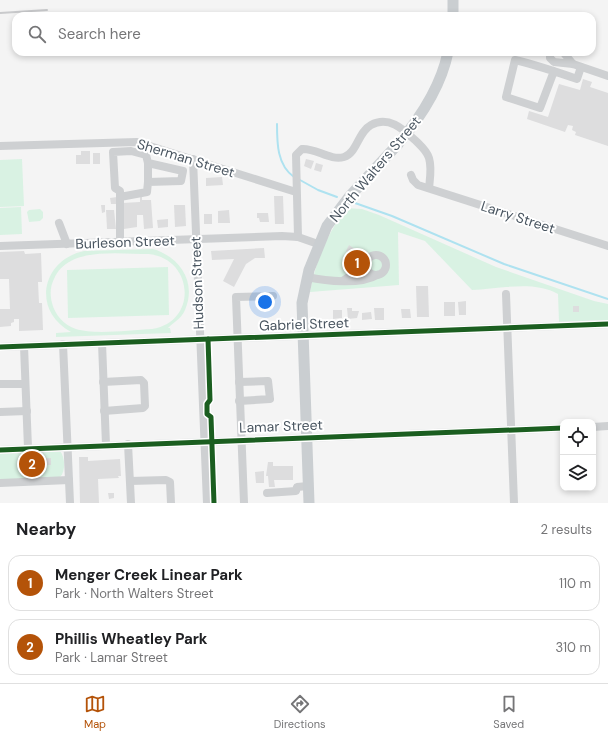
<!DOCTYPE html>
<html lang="en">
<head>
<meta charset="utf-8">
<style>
  :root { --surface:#fff; --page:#f6f6f6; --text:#202124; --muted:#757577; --line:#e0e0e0; --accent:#b45309 }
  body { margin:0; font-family:"DM Sans",sans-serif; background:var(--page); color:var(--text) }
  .controls { position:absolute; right:12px; bottom:12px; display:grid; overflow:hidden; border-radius:8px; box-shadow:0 2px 6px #0003 }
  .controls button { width:36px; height:36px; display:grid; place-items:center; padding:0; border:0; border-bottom:1px solid var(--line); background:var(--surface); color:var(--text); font:20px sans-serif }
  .you { position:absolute; left:265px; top:302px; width:14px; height:14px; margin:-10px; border:3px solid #fff; border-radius:50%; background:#1a73e8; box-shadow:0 0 0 6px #1a73e833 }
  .badge { display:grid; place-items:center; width:26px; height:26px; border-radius:50%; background:var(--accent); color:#fff; font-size:13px; font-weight:700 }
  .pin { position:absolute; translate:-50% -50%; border:2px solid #fff; box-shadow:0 1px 4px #0006 }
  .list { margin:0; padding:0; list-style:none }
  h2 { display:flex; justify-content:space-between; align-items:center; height:52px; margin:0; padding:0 16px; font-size:17px }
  h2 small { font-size:13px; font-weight:400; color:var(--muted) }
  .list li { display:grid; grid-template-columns:26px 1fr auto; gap:12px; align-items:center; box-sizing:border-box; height:56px; margin:0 8px 8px; padding:0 8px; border:1px solid var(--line); border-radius:12px }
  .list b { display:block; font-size:15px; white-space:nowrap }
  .list p { margin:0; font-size:13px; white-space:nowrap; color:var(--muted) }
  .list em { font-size:13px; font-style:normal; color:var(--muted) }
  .icon { flex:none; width:22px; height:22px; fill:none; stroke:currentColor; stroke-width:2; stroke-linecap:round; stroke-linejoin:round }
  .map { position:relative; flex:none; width:608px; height:503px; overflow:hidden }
  .search { position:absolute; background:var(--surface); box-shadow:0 2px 6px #0003; left:12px; right:12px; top:12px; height:44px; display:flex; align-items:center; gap:10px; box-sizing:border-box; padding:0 14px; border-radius:12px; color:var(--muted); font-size:15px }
  .sheet { height:180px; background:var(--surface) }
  nav { display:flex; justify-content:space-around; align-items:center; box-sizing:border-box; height:56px; border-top:1px solid var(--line); background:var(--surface); font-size:11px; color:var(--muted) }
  nav a { display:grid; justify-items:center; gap:2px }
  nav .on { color:var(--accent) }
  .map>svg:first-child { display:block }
  .green { fill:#d9f2e3; fill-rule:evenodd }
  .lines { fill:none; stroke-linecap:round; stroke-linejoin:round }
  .stream { stroke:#aee2f0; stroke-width:2 }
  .building { fill:#ddddde }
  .minor { stroke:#ced0d2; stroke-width:8 }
  .major { stroke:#caced1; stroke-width:11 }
  .rail { stroke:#c9cacc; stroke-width:2 }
  .major-bridge { stroke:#caced1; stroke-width:11 }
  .cycleway-casing { stroke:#fff; stroke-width:8 }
  .cycleway { stroke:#1b5e20; stroke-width:5 }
  .labels { text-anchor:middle; stroke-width:4; stroke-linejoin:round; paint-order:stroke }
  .street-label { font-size:14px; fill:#4a5661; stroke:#fff }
</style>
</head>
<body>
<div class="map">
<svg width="608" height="503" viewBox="0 0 608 503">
  <rect width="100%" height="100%" fill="#f4f4f4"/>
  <g class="green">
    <path d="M22,159L24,206L0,207V160Z"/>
    <path d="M21,207L22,234L0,235V208Z"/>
    <path d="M346,208L362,209L379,215L496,267L594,301L608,304V320L559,322L558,294C534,280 499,289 472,290L425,241L398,232L399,285L310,292C316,260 327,235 346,208Z"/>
    <path d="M40,209L43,212V218L40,221L29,222L27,212L29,210Z"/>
    <path d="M153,249C180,257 197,282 185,310C182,318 174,322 168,328H170L171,333L56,337V333L71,332C31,310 42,260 84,251ZM149,254C194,259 198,322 152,329C131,330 94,335 76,329C64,325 55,315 52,303C50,294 50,287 54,279C68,246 119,254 149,254Z"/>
    <path d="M168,267L169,315L68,318L67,270Z"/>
    <path d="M60,451C65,457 66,471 60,477L0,480V452Z"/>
  </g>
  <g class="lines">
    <g class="stream">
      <path d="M277,124C277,143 277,165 294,177"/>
      <path d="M300,180L318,190L337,197"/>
      <path d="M355,203L392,216L504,264L608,299"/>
    </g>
  </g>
  <g class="building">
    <path d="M583,79L592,82L590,87L608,93V146L575,135L576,132L572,130L573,126L568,125L565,132L527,119L529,111L548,117L559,84L580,90Z"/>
    <path d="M81,151H90V164H76V155H81Z"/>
    <rect x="93" y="153" width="7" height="11"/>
    <path d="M306,159L314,161L311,169L304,166Z"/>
    <path d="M316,163L323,165L321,172L314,170Z"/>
    <path d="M222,177L223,185L206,186V178Z"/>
    <path d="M140,196H142V200H151L153,228L144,229L143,215H137V227L124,229L122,203L140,202Z"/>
    <path d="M274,196H283L284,224H275Z"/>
    <path d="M117,197V204H111L110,198Z"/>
    <path d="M101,205H105V212L102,213Z"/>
    <path d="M174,205H185L186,226L175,227Z"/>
    <path d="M106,210H114L116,229H107Z"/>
    <path d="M229,210L230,223H218V211Z"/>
    <path d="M257,213H268L269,222H260L259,218H257Z"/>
    <rect x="204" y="214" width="8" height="10"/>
    <path d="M168,219V227L158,228L157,220Z"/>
    <path d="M349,245L359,252L356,257L346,251Z"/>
    <path d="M264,248L265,258H255L246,264L234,287L223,281L234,259L212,260L211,251Z"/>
    <path d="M24,251L25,254L41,253L42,282H38L39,303H42L43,330L19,331V319H14V322L11,323V326L0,327V309H10L9,279H0V252Z"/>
    <path d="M416,286H428L429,317H417Z"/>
    <path d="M466,301V315H459L458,302Z"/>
    <rect x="444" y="302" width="11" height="14"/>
    <rect x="573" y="306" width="6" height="6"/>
    <path d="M347,308H352V311H359L357,318L348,319Z"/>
    <path d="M374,308H384V320H375Z"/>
    <path d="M401,309H410L411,318H402Z"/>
    <path d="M333,310H342V318L333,319Z"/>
    <path d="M371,312L372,319L362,320V313Z"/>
    <path d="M79,457H88V461L120,459L121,476H118L119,478L98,479L99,503H80Z"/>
    <path d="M51,458V465H40V459Z"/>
    <path d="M268,462H273V466H293V480H274L275,487H269L268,476H266Z"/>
    <path d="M264,471V483H256L255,472Z"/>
    <path d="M108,493H114V498L109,499Z"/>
  </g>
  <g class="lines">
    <g class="minor">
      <path d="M550,52V58L554,62L573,64L608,76"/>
      <path d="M563,52L573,64"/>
      <path d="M554,71L540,108L506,97L515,60C536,65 557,72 577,79L581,67"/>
      <path d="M0,146L137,142L296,192"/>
      <path d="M193,159L207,503"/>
      <path d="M411,175L413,180L418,185L608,246"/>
      <path d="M148,182V163"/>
      <path d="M120,197L147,192L148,182L181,181L183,171L148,163L146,155L131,151L113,152L115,188L120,191V243"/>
      <path d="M59,223L67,244"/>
      <path d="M298,237L296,155L302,149C316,148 330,161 344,157C357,153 358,132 371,125C389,115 404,130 416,141C421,146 427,151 429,158C432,168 430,178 429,188"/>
      <path d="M0,246L282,236L298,237L318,244"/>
      <circle cx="376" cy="265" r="10"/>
      <path d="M307,277C326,281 360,285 377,275"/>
      <path d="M344,280L366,265"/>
      <path d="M506,294L514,503"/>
      <path d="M102,343L106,445"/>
      <path d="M63,344L70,503"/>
      <path d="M24,346L28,448"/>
      <path d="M0,347L608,324"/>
      <path d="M103,382L141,380L144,383L145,406L143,408L104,411"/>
      <path d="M239,382L268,381L270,399L239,401"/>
      <path d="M0,384H25"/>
      <path d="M0,412L27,411"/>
      <path d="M593,427L608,426"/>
      <path d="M128,444L131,503"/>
      <path d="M0,450L563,428"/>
      <path d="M130,481L166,480L170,482L171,503"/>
      <path d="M0,483L69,480"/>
      <path d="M267,493L296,491L297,487L308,486"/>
      <path d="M244,503L236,297L273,296"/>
    </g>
    <g class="major">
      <path d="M453,16V0"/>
      <path d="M309,503L302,303L309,270L327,226L349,197L398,144"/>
    </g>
    <path class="rail" d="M0,13L47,10"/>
    <path class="major-bridge" d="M398,144C421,117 441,87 448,52"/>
    <defs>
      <g id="cycleway">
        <path d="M208,339L210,400L207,404V414L211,417L214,503"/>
        <path d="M0,347L608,324"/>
        <path d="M0,450L563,428"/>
      </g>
    </defs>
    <use href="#cycleway" class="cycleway-casing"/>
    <use href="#cycleway" class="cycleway"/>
  </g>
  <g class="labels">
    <g class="street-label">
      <text transform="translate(186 158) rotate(17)" y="5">Sherman Street</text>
      <text transform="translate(375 169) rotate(-50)" y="5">North Walters Street</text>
      <text transform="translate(518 217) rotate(18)" y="5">Larry Street</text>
      <text transform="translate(125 242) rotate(-2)" y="5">Burleson Street</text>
      <text transform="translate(197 283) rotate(-92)" y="5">Hudson Street</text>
      <text transform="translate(304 324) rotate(-2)" y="5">Gabriel Street</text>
      <text transform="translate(281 426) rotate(-2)" y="5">Lamar Street</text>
    </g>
  </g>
</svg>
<div class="controls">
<button><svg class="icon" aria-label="locate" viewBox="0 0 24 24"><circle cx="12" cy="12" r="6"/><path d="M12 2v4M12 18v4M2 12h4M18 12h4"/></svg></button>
<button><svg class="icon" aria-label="layers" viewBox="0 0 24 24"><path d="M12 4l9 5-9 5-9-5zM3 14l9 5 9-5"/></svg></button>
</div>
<div class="you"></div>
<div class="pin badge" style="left:357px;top:263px">1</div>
<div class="pin badge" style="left:32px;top:464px">2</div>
<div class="search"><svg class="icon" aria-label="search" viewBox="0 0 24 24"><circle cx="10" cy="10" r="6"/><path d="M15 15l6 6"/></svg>Search here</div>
</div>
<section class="sheet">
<h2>Nearby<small>2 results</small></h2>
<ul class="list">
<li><span class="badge">1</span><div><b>Menger Creek Linear Park</b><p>Park · North Walters Street</p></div><em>110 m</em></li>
<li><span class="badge">2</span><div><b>Phillis Wheatley Park</b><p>Park · Lamar Street</p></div><em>310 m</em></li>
</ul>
</section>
<nav>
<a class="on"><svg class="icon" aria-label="map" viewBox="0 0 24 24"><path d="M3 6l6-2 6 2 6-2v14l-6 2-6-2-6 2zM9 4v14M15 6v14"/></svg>Map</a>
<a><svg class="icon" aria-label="directions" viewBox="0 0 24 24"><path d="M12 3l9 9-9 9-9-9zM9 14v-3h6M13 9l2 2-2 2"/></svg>Directions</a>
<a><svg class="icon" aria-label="saved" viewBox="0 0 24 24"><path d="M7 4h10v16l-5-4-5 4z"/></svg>Saved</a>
</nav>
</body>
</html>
